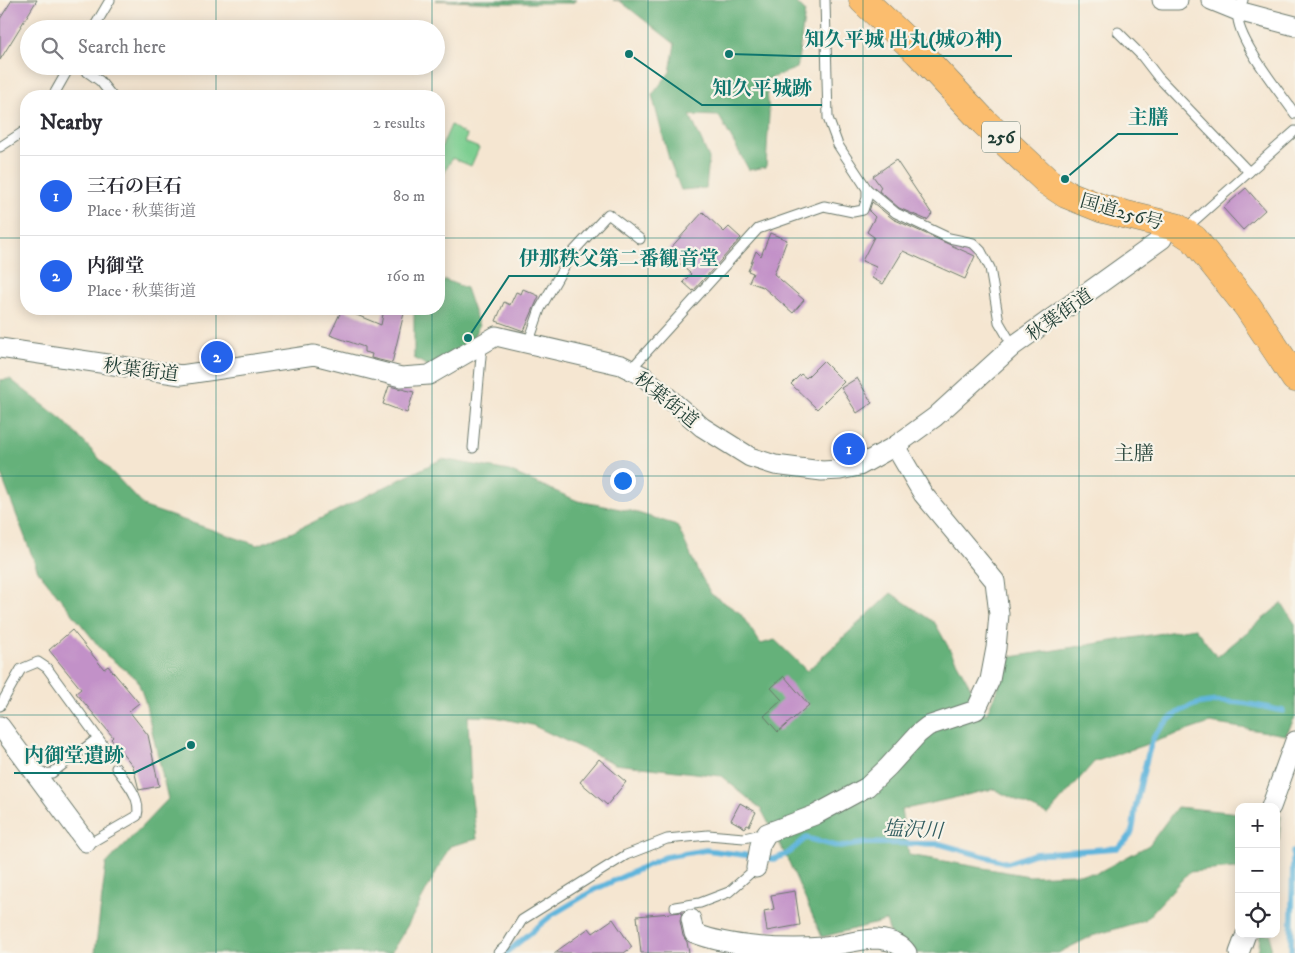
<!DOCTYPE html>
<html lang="en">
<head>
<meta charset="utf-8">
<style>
  :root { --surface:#fff; --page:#f2f2f3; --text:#2b2b33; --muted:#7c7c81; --line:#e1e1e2; --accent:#2563eb }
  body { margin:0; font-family:"IM FELL DW Pica","Noto Serif JP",serif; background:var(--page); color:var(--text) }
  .controls { position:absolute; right:15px; bottom:15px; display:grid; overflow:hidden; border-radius:10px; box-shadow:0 2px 12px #0003 }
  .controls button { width:45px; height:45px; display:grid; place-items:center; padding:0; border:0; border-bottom:1px solid var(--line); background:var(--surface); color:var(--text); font:25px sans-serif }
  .you { position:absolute; left:622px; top:480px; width:18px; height:18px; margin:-12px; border:4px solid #fff; border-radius:50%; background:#1a73e8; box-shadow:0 0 0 8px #1a73e833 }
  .badge { display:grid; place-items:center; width:32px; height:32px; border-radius:50%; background:var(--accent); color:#fff; font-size:16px; font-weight:700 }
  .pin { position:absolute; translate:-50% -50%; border:2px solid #fff; box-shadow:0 1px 5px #0006 }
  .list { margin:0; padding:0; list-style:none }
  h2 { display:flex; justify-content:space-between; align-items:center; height:65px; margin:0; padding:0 20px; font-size:21px }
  h2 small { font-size:16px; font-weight:400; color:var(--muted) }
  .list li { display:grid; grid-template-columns:32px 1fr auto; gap:15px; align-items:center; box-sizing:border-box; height:80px; padding:0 20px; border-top:1px solid var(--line) }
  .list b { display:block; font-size:19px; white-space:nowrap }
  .list p { margin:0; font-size:16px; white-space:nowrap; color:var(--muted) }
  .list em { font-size:16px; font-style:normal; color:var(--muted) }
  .icon { flex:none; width:28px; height:28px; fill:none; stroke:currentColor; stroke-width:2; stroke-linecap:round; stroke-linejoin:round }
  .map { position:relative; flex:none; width:1295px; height:953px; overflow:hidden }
  .search { position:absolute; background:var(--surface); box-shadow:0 2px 12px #0003; left:20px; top:20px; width:425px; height:55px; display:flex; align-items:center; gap:12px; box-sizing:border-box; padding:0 18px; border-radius:28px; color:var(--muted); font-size:19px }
  .panel { position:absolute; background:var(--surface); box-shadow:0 2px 12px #0003; left:20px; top:90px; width:425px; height:225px; border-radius:20px }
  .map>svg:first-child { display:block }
  .green { fill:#7cce90; stroke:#4e8662 }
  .forest { fill:#65b17a; stroke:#427757 }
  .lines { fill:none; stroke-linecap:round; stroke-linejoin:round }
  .stream { stroke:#60b5dc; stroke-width:5.5 }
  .building { fill:#c291c8 }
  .service-casing { stroke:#6a786b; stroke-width:11 }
  .minor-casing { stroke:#6a786b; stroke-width:21 }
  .trunk-casing { stroke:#6a786b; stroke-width:29 }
  .service { stroke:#fff; stroke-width:9 }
  .minor { stroke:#fff; stroke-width:19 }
  .trunk { stroke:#fbbd6e; stroke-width:28 }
  .grid { fill:none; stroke:#0f766e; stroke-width:1; stroke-opacity:0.55 }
  .labels { text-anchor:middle; stroke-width:4.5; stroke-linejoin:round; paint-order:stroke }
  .shield { fill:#f7f3e8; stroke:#60746a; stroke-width:1 }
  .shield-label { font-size:18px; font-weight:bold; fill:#1f3d34 }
  .street-label { font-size:19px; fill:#1f3d34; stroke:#f7f3e8 }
  .neighbourhood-label { font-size:20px; fill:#1f3d34; stroke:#f7f3e8 }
  .water-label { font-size:20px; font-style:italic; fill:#2f5b5e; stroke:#f7f3e8 }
  .leader { fill:none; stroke:#0f766e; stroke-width:2 }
  .callout-dot { fill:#0f766e; stroke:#f7f3e8; stroke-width:2 }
  .callout-label { font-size:20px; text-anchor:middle; font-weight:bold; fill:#0f766e; stroke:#f7f3e8; stroke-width:4.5; stroke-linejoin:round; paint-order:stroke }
</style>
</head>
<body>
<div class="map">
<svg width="1295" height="953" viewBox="0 0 1295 953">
  <rect width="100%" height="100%" fill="#f7f3e8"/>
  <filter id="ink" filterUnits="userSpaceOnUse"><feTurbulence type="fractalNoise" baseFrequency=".02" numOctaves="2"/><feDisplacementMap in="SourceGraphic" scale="10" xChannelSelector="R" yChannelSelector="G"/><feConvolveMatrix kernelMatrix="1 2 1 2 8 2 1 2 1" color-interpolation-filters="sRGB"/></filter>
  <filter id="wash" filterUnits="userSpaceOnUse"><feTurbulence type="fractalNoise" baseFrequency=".0096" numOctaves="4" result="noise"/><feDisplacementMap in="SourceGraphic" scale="20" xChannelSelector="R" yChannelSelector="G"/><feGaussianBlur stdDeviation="1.12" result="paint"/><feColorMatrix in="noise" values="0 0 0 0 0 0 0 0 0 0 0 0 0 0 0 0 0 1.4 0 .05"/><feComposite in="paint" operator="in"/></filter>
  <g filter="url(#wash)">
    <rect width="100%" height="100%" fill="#f5e6d1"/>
    <path class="green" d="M451,125L467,136L464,142L479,148L471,166L452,158L439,183V166L441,162L439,161V153Z"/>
    <g class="forest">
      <path d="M435,0H576L572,3H496Z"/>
      <path d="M613,0H793L805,11L797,68L766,80L769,114L766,167L749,170L719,116L690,115L709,158L706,188L681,190L669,159L652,95L670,72L675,44L620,1Z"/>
      <path d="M445,280L466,288L479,326L469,345L428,366L414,358V312L417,309H439V287Z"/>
      <path d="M10,379L64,421L145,507L257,545L293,532L442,459L509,471L578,501L631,511L677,525L697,569L711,594L740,613L761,644L775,640L807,671L891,593L935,623L986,715L1011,657L1195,628L1217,657L1282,603L1295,624V717L1286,735L1210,723L1094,762L1048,815L993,789L901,810L909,855L1029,876L1097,873L1149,845L1177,807L1239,813V872L1235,868L1189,872L1145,920L1092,936L1058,953H897L886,921L822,937L788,860L761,809L721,776L615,764L532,725L495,717L468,716L471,792L477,839L450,846L409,923L391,953H95L106,864L168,799L145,701L137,679L106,655L38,571L0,472V380Z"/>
      <path d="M1276,816H1281L1276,872Z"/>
      <path d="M1260,934H1271L1270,953H1256L1259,948Z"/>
    </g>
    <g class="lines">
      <g class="stream">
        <path d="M506,953L552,915L594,890L665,857L706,850L774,859L787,854L806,838L840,847L866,843L940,844L1008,863L1034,854L1117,848C1137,835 1132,826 1136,805C1141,784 1145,760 1153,739C1155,733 1161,728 1165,724C1196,689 1243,703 1283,711"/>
        <path d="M1291,953L1293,852"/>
      </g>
    </g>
    <g id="blocks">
      <g class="building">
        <path d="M12,0H37L0,60V19Z"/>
        <path d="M896,160L932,214L927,220L899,208L879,191L881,187L873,176Z"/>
        <path d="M1246,188L1265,210L1243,230L1223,208Z"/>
        <path d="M872,202L893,219L975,256L965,279L903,251L883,284L872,278L876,267L862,261L874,237L867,232L875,217L869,211Z"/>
        <path d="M703,212L724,232L729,227L741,238L693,291L683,282L691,274L667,252Z"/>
        <path d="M770,233L787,240L774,274L804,300L793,313L763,287L749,282L753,273L748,271L756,251L761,256Z"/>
        <path d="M523,289L539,296L524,331L496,321L504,302L510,305L516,292L521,294Z"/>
        <path d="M342,309L381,325L384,309H405L392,363L371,358L372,354L364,352V347L330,335Z"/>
        <path d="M823,361L844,382L817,409L791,384L801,374L806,378Z"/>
        <path d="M857,378L872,403L857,413L841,388Z"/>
        <path d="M389,386L414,392L407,413L383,404Z"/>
        <path d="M72,630L104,669L108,666L139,703L129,711L148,735L159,786L139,790L133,766L111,739L113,737L76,693L81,689L49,650Z"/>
        <path d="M784,676L809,705L778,732L764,716L782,700L771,688Z"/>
        <path d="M599,759L626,782L607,805L580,782Z"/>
        <path d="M740,803L756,812L749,826L747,825L745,828L731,820Z"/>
        <path d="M795,891L800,925L767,931L764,911L774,909L771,895Z"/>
        <path d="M682,912L680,921L683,936L687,942L689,953H641L637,916Z"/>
        <path d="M613,919L632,947L624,953H554L589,928L593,933Z"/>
      </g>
    </g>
  </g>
  <g filter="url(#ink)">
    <use href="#blocks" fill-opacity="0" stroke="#6a786b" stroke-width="1"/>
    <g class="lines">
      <defs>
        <g id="service">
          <path d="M1243,0C1242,3 1239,7 1238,10C1232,35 1281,93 1295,114"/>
          <path d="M93,29L110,0"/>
          <path d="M1118,32L1141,55L1158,77L1249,172"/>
          <path d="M79,66L100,81L112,96"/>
          <path d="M53,96L70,66"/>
          <path d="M0,147L26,130"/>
          <path d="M867,189L896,213L949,238L973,243L981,251L990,268L999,322L1013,346"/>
          <path d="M1185,229L1295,131"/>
          <path d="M528,344L540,309L572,253L608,214L640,239"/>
          <path d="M631,369L758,229L824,206L853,212L863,210L867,198V189L838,145L828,118L825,0"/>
          <path d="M473,448L482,345"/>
          <path d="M0,706L21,669L38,662L47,668L106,749"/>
          <path d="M36,774L52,773L98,738"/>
          <path d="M86,842H92L137,816C142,798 126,782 116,768"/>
          <path d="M675,907L700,903L729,892L756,868"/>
          <path d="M498,953L506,946L522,920L626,855L667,839L708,835L744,838L766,833"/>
        </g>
        <g id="minor">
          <path d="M1162,0H1178"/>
          <path d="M1211,0L1238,11L1295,26"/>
          <path d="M0,348L181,375L314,355L401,377L429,375L496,336L621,365L643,376L702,427L750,457L775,465L822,471L840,470L859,466L895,446L935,417L1013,346L1162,239L1169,225"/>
          <path d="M0,726L86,842"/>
          <path d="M1271,807L1295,741"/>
          <path d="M756,868L760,845L767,833L815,815L867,787L888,767L918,734L928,726L976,710L990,680L996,648L999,614L995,581L923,494L895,446"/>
          <path d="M691,919L694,933C729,947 785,950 824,947C841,945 859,939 877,939C888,940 901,943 907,953"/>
          <path d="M1239,953L1246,934"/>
        </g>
        <path id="trunk" d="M863,0L918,52L984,122L1048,182L1066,194L1103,209L1176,227L1194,239L1248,307L1295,378"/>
      </defs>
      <use href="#service" class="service-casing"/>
      <use href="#minor" class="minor-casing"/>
      <use href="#trunk" class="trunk-casing"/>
      <use href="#service" class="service"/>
      <use href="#minor" class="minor"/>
      <use href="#trunk" class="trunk"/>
    </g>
  </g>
  <path class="grid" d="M216,0V29M432,0V29M648,0V953M863,0V953M1079,0V953M216,66V96M432,66V96M0,238H26M439,238H1295M216,309V953M432,309V953M0,476H1295M0,715H1295"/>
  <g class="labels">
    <rect class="shield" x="982" y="121.5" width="38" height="31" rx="4"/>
    <g class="shield-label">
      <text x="1001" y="143">256</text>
    </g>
    <g class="street-label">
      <text transform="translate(1122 211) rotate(16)" y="7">国道256号</text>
      <text transform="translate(1059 314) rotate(-35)" y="7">秋葉街道</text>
      <text transform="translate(141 369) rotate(7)" y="7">秋葉街道</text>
      <text transform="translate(667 399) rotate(39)" y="7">秋葉街道</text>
    </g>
    <g class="neighbourhood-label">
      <text x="1134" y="460">主膳</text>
    </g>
    <g class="water-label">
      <text transform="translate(913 829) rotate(3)" y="7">塩沢川</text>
    </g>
  </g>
  <path class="leader" d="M729 54L794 56H1012M629 54L702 105H822M1065 179L1118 134H1178M468 338L509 276H729M191 745L134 773H14"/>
  <g class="callout-dot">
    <circle cx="729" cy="54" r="5"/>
    <circle cx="629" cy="54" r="5"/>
    <circle cx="1065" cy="179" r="5"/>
    <circle cx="468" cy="338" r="5"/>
    <circle cx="191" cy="745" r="5"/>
  </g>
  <g class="callout-label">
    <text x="903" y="46">知久平城 出丸(城の神)</text>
    <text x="762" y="95">知久平城跡</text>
    <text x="1148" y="124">主膳</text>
    <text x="619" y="265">伊那秩父第二番観音堂</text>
    <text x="74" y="762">内御堂遺跡</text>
  </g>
</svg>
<div class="controls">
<button>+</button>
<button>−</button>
<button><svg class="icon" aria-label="locate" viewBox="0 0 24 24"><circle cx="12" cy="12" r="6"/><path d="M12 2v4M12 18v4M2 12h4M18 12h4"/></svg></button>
</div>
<div class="you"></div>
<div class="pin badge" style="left:849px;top:449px">1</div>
<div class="pin badge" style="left:217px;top:357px">2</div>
<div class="search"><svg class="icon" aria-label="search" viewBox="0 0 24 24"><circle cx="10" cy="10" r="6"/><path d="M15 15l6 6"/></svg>Search here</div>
<section class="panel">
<h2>Nearby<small>2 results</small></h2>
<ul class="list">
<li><span class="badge">1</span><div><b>三石の巨石</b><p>Place · 秋葉街道</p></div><em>80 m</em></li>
<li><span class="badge">2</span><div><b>内御堂</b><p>Place · 秋葉街道</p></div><em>160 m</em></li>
</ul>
</section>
</div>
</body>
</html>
